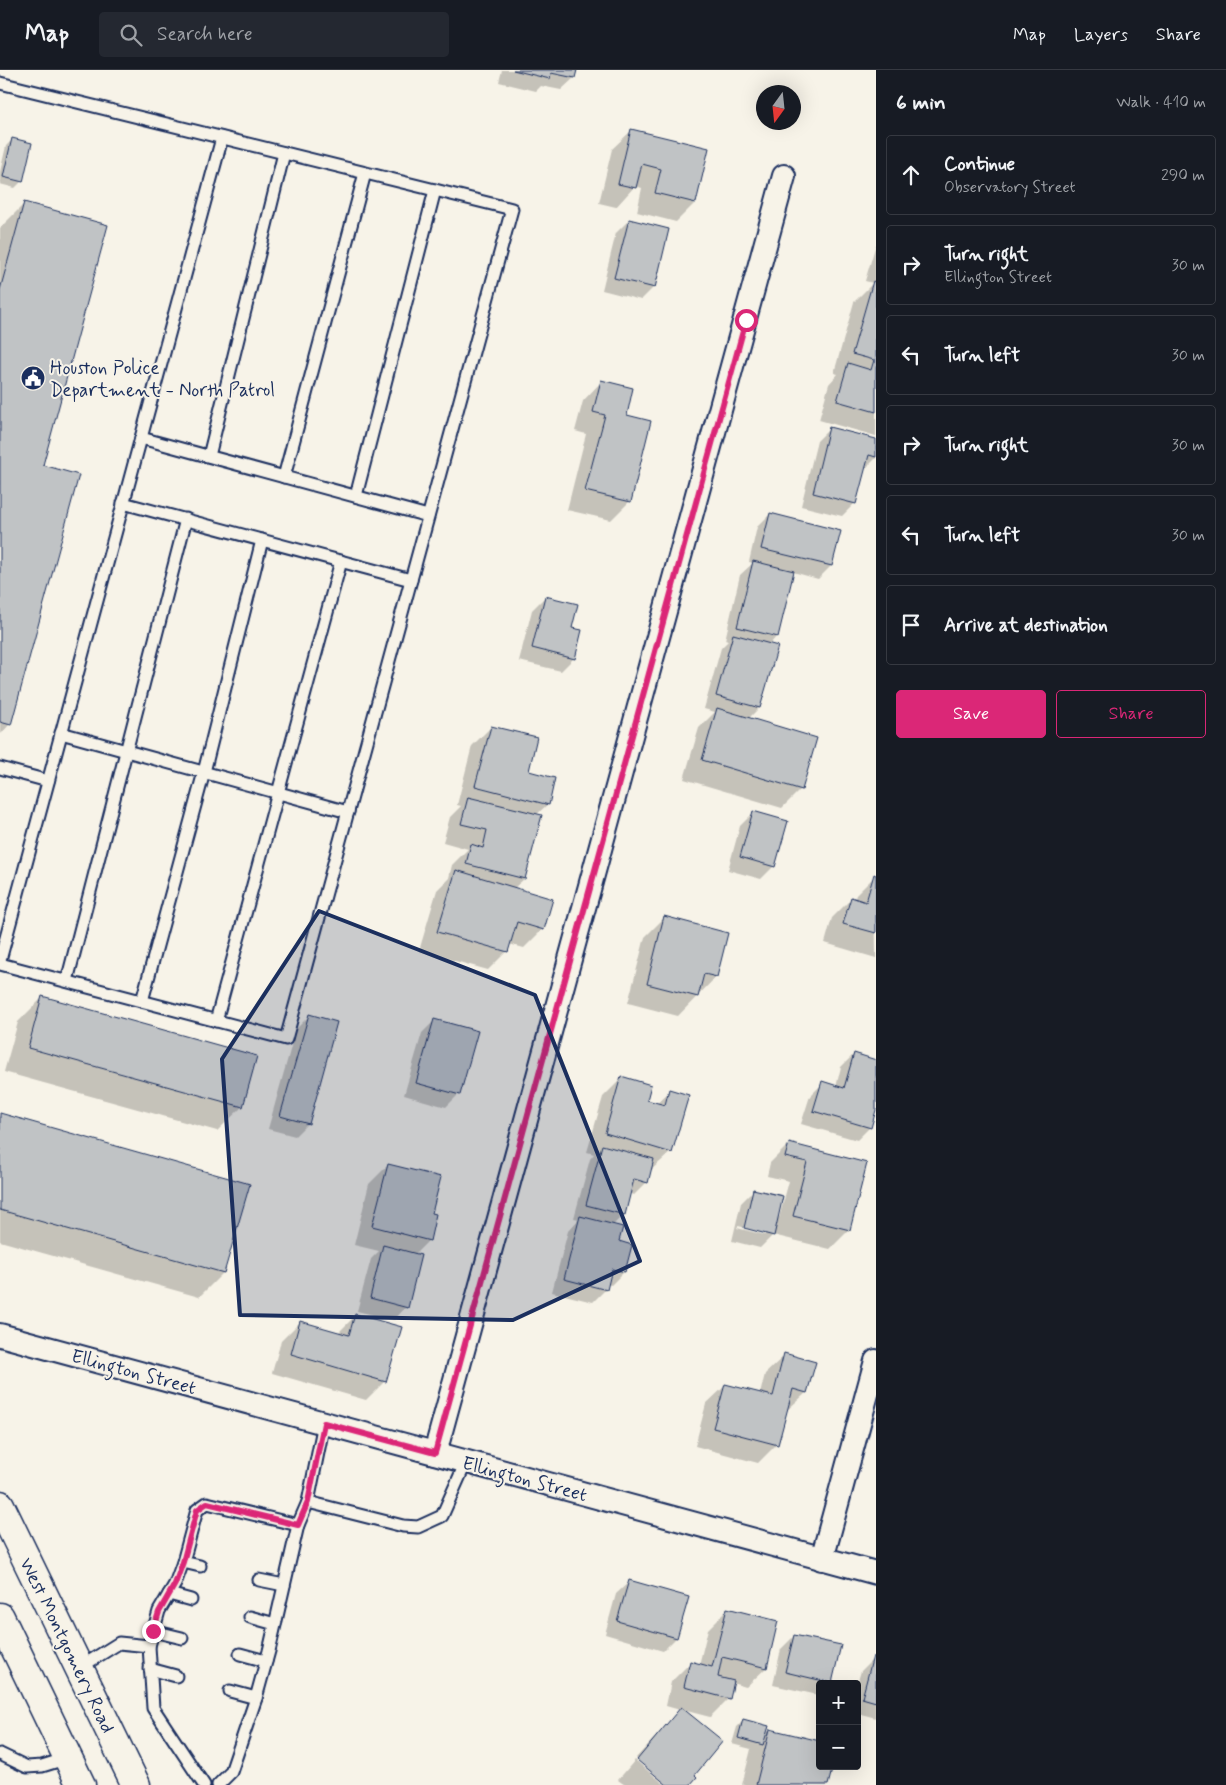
<!DOCTYPE html>
<html lang="en">
<head>
<meta charset="utf-8">
<style>
  :root { --surface:#171b24; --page:#242831; --text:#f1f3f6; --muted:#9ea1a6; --line:#363941; --accent:#db2777 }
  body { margin:0; font-family:Mynerve,sans-serif; background:var(--page); color:var(--text) }
  .controls { position:absolute; right:15px; bottom:15px; display:grid; overflow:hidden; border-radius:5px; box-shadow:0 5px 20px #0002 }
  .controls button { width:45px; height:45px; display:grid; place-items:center; padding:0; border:0; border-bottom:1px solid var(--line); background:var(--surface); color:var(--text); font:25px sans-serif }
  .compass { position:absolute; left:756px; top:15px; width:45px; height:45px; border-radius:50%; background:var(--surface); box-shadow:0 5px 20px #0002; rotate:195deg }
  .stop { position:absolute; width:15px; height:15px; margin:-11px; border:4px solid #db2777; border-radius:50%; background:#fff }
  .stop.end { background:#db2777; border-color:#fff; box-shadow:0 1px 5px #0008 }
  .list { margin:0; padding:0; list-style:none }
  h2 { display:flex; justify-content:space-between; align-items:center; height:65px; margin:0; padding:0 20px; font-size:21px }
  h2 small { font-size:16px; font-weight:400; color:var(--muted) }
  .list li { display:grid; grid-template-columns:32px 1fr auto; gap:15px; align-items:center; box-sizing:border-box; height:80px; margin:0 10px 10px; padding:0 10px; border:1px solid var(--line); border-radius:5px }
  .list b { display:block; font-size:19px; white-space:nowrap }
  .list p { margin:0; font-size:16px; white-space:nowrap; color:var(--muted) }
  .list em { font-size:16px; font-style:normal; color:var(--muted) }
  .actions { display:flex; gap:10px; padding:15px 20px }
  .actions a { flex:1; padding:11px 0; border:1px solid var(--accent); border-radius:5px; text-align:center; font-size:18px; color:var(--accent) }
  .actions .main { background:var(--accent); color:#fff }
  .icon { flex:none; width:28px; height:28px; fill:none; stroke:currentColor; stroke-width:2; stroke-linecap:round; stroke-linejoin:round }
  .map { position:relative; flex:none; width:876px; height:1715px; overflow:hidden }
  header { display:flex; align-items:center; gap:30px; box-sizing:border-box; height:70px; padding:0 25px; background:var(--surface); border-bottom:1px solid var(--line) }
  header strong { font-size:24px }
  nav { display:flex; gap:28px; margin-inline-start:auto; font-size:18px }
  .search { width:350px; height:45px; background:var(--page); display:flex; align-items:center; gap:12px; box-sizing:border-box; padding:0 18px; border-radius:5px; color:var(--muted); font-size:19px }
  main { display:flex }
  aside { flex:1; background:var(--surface) }
  .map>svg:first-child { display:block }
  .shadow { fill:#0003; fill-rule:evenodd }
  .building { fill:#c0c3c5; stroke:#1b2f5e }
  .lines { fill:none; stroke-linecap:round; stroke-linejoin:round }
  .lane-casing { stroke:#1b2f5e; stroke-width:15 }
  .street-casing { stroke:#1b2f5e; stroke-width:26 }
  .secondary-casing { stroke:#1b2f5e; stroke-width:31 }
  .lane { stroke:#f7f3e8; stroke-width:11 }
  .street { stroke:#f7f3e8; stroke-width:22 }
  .secondary { stroke:#f7f3e8; stroke-width:28 }
  .route { stroke:#db2777; stroke-width:6 }
  .marked { fill:#1b2f5e; fill-opacity:0.2; stroke:#1b2f5e; stroke-width:4; stroke-linejoin:round }
  .labels { text-anchor:middle; stroke-width:4; stroke-linejoin:round; paint-order:stroke }
  .poi-label { font-size:19px; fill:#1b2f5e; stroke:#f7f3e8; text-anchor:start }
  .street-label { font-size:19px; fill:#1b2f5e; stroke:#f7f3e8 }
</style>
</head>
<body>
<header>
<strong>Map</strong>
<div class="search"><svg class="icon" aria-label="search" viewBox="0 0 24 24"><circle cx="10" cy="10" r="6"/><path d="M15 15l6 6"/></svg>Search here</div>
<nav><a>Map</a><a>Layers</a><a>Share</a></nav>
</header>
<main>
<div class="map">
<svg width="876" height="1715" viewBox="0 0 876 1715">
  <rect width="100%" height="100%" fill="#f7f3e8"/>
  <filter id="ink" filterUnits="userSpaceOnUse"><feTurbulence type="fractalNoise" baseFrequency=".02" numOctaves="2"/><feDisplacementMap in="SourceGraphic" scale="10" xChannelSelector="R" yChannelSelector="G"/><feConvolveMatrix kernelMatrix="1 2 1 2 8 2 1 2 1" color-interpolation-filters="sRGB"/></filter>
  <g filter="url(#ink)">
    <g class="shadow">
      <path d="M502,0H576L574,8L561,20L541,16L536,21L499,12Z"/>
      <path d="M632,60L708,79L695,133L676,152L637,142L642,118L635,116L616,137L599,133L612,79Z"/>
      <path d="M13,69L21,112L15,118L0,114V102L6,76Z"/>
      <path d="M24,134L42,396L10,654L0,665V158Z"/>
      <path d="M629,150L654,217L641,230L602,220L616,163Z"/>
      <path d="M876,174V366L819,350L829,314L838,304L834,303L854,232L873,213L865,211Z"/>
      <path d="M602,311L630,431L611,450L567,440L586,364L575,361L583,331Z"/>
      <path d="M830,358L876,370V388L864,400L855,433L842,446L801,436L817,371Z"/>
      <path d="M770,444L831,496L818,509L793,502L777,566L769,575L759,638L748,649L801,719L782,738L684,709L699,658L715,642L704,639L721,578L728,571L725,570L740,505L753,493L749,492L757,457Z"/>
      <path d="M545,527L571,559L574,588L561,601L519,591L532,540Z"/>
      <path d="M491,657L527,702L548,734L536,745L524,809L514,818L543,859L524,878L509,874L507,881L488,900L419,881L437,820L449,808L452,795L468,779L443,772L450,747L461,736L457,735L472,676Z"/>
      <path d="M753,743L774,796L761,809L728,800L740,756Z"/>
      <path d="M875,806L876,888L825,873L832,848L851,829L854,830L856,825Z"/>
      <path d="M664,848L716,907L678,946L628,933L645,867Z"/>
      <path d="M42,928L256,987L242,1037L217,1061L4,1002L18,952Z"/>
      <path d="M309,946L308,1053L295,1066L268,1059L296,959Z"/>
      <path d="M435,950L459,1024L446,1037L404,1025L422,963Z"/>
      <path d="M854,984L876,991V1035L870,1057L857,1070L801,1054L810,1026L823,1013L836,1017L841,997Z"/>
      <path d="M622,1008L645,1031L656,1034L670,1021L671,1082L650,1101L647,1112L634,1125L629,1123L623,1145L612,1156L617,1172L631,1176L624,1202L611,1215L607,1214L606,1219L593,1232L552,1222L568,1161L579,1149L574,1148L590,1089L594,1084L587,1082L603,1027Z"/>
      <path d="M0,1045L223,1203L199,1227L0,1171Z"/>
      <path d="M789,1074L866,1094L849,1160L830,1179L773,1165L760,1178L732,1171L741,1133L754,1120L779,1148L789,1111L767,1106L770,1093ZM738,1156L765,1162V1165L737,1158Z"/>
      <path d="M388,1095L430,1144L429,1170L415,1184L406,1237L394,1250L357,1241L371,1189L379,1181L354,1175L369,1114Z"/>
      <path d="M356,1245L385,1311L366,1330L272,1303L281,1271L300,1252L338,1263Z"/>
      <path d="M785,1285L806,1323L786,1341L777,1374L758,1393L695,1376L706,1334L726,1315L760,1324L765,1304Z"/>
      <path d="M629,1512L676,1568L663,1581L605,1564L616,1524Z"/>
      <path d="M727,1540L777,1552L766,1598L746,1617L732,1613L729,1628L710,1647L683,1640L693,1705L689,1715H669L636,1688L680,1640L666,1636L671,1612L690,1593L699,1595L708,1559Z"/>
      <path d="M794,1566L831,1612L820,1614L818,1625L773,1615L781,1579Z"/>
      <path d="M874,1588H876V1648L857,1643V1614L861,1601Z"/>
      <path d="M744,1650L765,1665L770,1660L820,1696L827,1715H742L751,1679L732,1674L737,1657Z"/>
      <path d="M635,1690L665,1715H625L618,1710Z"/>
    </g>
    <g class="building">
      <path d="M513,0H577L575,8L551,3L550,9Z"/>
      <path d="M631,59L709,78L696,133L655,123L661,99L642,94L636,118L618,114Z"/>
      <path d="M12,68L32,73L23,112L3,107Z"/>
      <path d="M24,132L108,155L43,395L79,405L11,655L0,652V220Z"/>
      <path d="M629,149L669,159L655,218L614,208Z"/>
      <path d="M873,211L876,212V342L837,331L848,293L871,300L874,290L852,284Z"/>
      <path d="M601,310L633,318L627,345L651,351L631,432L585,421L605,345L593,342Z"/>
      <path d="M829,357L876,369V387L869,385L856,434L813,423Z"/>
      <path d="M770,443L841,461L832,496L761,479Z"/>
      <path d="M753,491L794,501L778,567L737,557Z"/>
      <path d="M545,526L578,534L572,558L582,560L575,589L532,578Z"/>
      <path d="M733,564L778,576L760,638L716,626Z"/>
      <path d="M717,638L817,668L802,720L702,690Z"/>
      <path d="M491,656L537,667L529,701L555,708L549,735L475,716Z"/>
      <path d="M468,727L542,745L525,809L466,794L471,774L483,778L487,760L461,754Z"/>
      <path d="M753,741L788,751L775,797L740,787Z"/>
      <path d="M456,800L553,829L544,860L517,852L508,882L437,862Z"/>
      <path d="M874,804L876,805V863L843,854L851,827L866,832Z"/>
      <path d="M664,846L728,863L717,907L704,904L698,927L647,914Z"/>
      <path d="M42,926L257,986L243,1037L28,978Z"/>
      <path d="M309,944L337,952L309,1054L280,1046Z"/>
      <path d="M434,949L478,961L460,1025L416,1013Z"/>
      <path d="M854,983L876,990V1040L871,1058L813,1041L822,1011L844,1018Z"/>
      <path d="M621,1006L651,1015L647,1030L665,1035L669,1019L689,1025L672,1083L605,1063Z"/>
      <path d="M0,1043L250,1114L224,1203L0,1140Z"/>
      <path d="M789,1073L867,1093L850,1160L793,1146L807,1092L785,1087Z"/>
      <path d="M602,1075L654,1089L648,1113L634,1109L625,1145L586,1135Z"/>
      <path d="M388,1094L441,1107L432,1143L436,1144L430,1171L372,1156Z"/>
      <path d="M753,1119L783,1126L774,1166L744,1158Z"/>
      <path d="M580,1146L623,1157L619,1171L632,1175L625,1202L612,1199L607,1220L564,1209Z"/>
      <path d="M383,1175L421,1185L408,1238L370,1228Z"/>
      <path d="M355,1244L402,1257L386,1312L291,1284L300,1251L349,1265Z"/>
      <path d="M784,1283L816,1292L807,1323L793,1319L778,1375L713,1358L725,1314L773,1326Z"/>
      <path d="M629,1510L689,1527L677,1568L617,1551Z"/>
      <path d="M727,1538L778,1551L767,1598L722,1587L718,1607L734,1611L730,1629L684,1617L690,1591L712,1597Z"/>
      <path d="M794,1565L841,1575L832,1613L785,1602Z"/>
      <path d="M873,1586L876,1587V1632L862,1628Z"/>
      <path d="M681,1637L723,1671L695,1705L697,1707L690,1715H667L637,1690Z"/>
      <path d="M743,1649L769,1656L763,1675L738,1668Z"/>
      <path d="M770,1659L820,1671V1696H833L828,1715H756Z"/>
    </g>
    <g class="lines">
      <defs>
        <g id="lane">
          <path d="M0,13L512,139L286,969L0,894"/>
          <path d="M141,368L428,446"/>
          <path d="M209,386L284,83"/>
          <path d="M284,407L365,103"/>
          <path d="M356,426L435,120"/>
          <path d="M123,433L411,510"/>
          <path d="M61,663L348,742"/>
          <path d="M0,698L48,711"/>
          <path d="M0,890L222,68"/>
          <path d="M67,911L186,449"/>
          <path d="M142,931L204,702L262,470"/>
          <path d="M216,951L341,491"/>
          <path d="M308,1432L403,1456L418,1457L442,1446L466,1392"/>
          <path d="M183,1492L200,1496"/>
          <path d="M259,1510L284,1515"/>
          <path d="M169,1524L191,1530"/>
          <path d="M250,1547L275,1554"/>
          <path d="M153,1561L182,1568"/>
          <path d="M149,1576L159,1541L175,1514L183,1492L197,1440L207,1433L298,1455"/>
          <path d="M240,1584L266,1591"/>
          <path d="M79,1598L119,1573L149,1576L153,1638L204,1715"/>
          <path d="M150,1599L176,1606"/>
          <path d="M230,1621L256,1628"/>
          <path d="M0,1684L27,1697L42,1696L68,1688"/>
          <path d="M218,1715L231,1702L256,1628L269,1581L298,1455L308,1432L324,1353"/>
        </g>
        <g id="street">
          <path d="M0,1265L876,1503"/>
          <path d="M435,1383L784,106"/>
          <path d="M822,1489L876,1291"/>
        </g>
        <g id="secondary">
          <path d="M0,1435L136,1715"/>
          <path d="M0,1547L81,1715"/>
        </g>
      </defs>
      <use href="#lane" class="lane-casing"/>
      <use href="#street" class="street-casing"/>
      <use href="#secondary" class="secondary-casing"/>
      <use href="#lane" class="lane"/>
      <use href="#street" class="street"/>
      <use href="#secondary" class="secondary"/>
    </g>
  </g>
  <g class="lines" filter="url(#ink)">
    <path class="route" d="M153,1561L159,1542L175,1514L183,1492L197,1440L207,1433L298,1455L308,1432L324,1353L435,1383L746,250"/>
  </g>
  <path class="marked" d="M319,841L535,925L640,1191L513,1250L240,1245L222,989Z"/>
  <defs>
    <symbol id="civic-disc" viewBox="-11 -11 22 22"><circle r="9.5" fill="#1b2f5e" stroke="#f7f3e8"/><path d="M-.6-6.5H3V-4.5H.6V-3L4-1V1h2V6H-6V1h2V-1L-.6-3ZM-1.2 2.5V6h2.4V2.5Z" fill="#fff"/></symbol>
  </defs>
  <g fill-rule="evenodd">
    <use href="#civic-disc" x="19" y="294" width="28" height="28"/>
  </g>
  <g class="labels">
    <g class="poi-label">
      <text x="50" y="304">Houston Police<tspan x="50" dy="22">Department - North Patrol</tspan></text>
    </g>
    <g class="street-label">
      <text transform="translate(134 1301) rotate(15)" y="7">Ellington Street</text>
      <text transform="translate(525 1408) rotate(15)" y="7">Ellington Street</text>
      <text transform="translate(68 1575) rotate(64)" y="7">West Montgomery Road</text>
    </g>
  </g>
</svg>
<div class="controls">
<button>+</button>
<button>−</button>
</div>
<svg class="compass" viewBox="-18 -18 36 36"><path d="M0-13l5 13h-10z" fill="#e53935"/><path d="M0 13l5-13h-10z" fill="#9ea1a6"/></svg>
<div class="stop" style="left:746px;top:250px"></div>
<div class="stop end" style="left:153px;top:1561px"></div>
</div>
<aside>
<h2>6 min<small>Walk · 410 m</small></h2>
<ul class="list">
<li><svg class="icon" aria-label="ahead" viewBox="0 0 24 24"><path d="M12 20V5M6 11l6-6 6 6"/></svg><div><b>Continue</b><p>Observatory Street</p></div><em>290 m</em></li>
<li><svg class="icon" aria-label="right" viewBox="0 0 24 24"><path d="M7 20v-9h11M14 6l5 5-5 5"/></svg><div><b>Turn right</b><p>Ellington Street</p></div><em>30 m</em></li>
<li><svg class="icon" aria-label="left" viewBox="0 0 24 24"><path d="M17 20v-9H6M10 6l-5 5 5 5"/></svg><div><b>Turn left</b></div><em>30 m</em></li>
<li><svg class="icon" aria-label="right" viewBox="0 0 24 24"><path d="M7 20v-9h11M14 6l5 5-5 5"/></svg><div><b>Turn right</b></div><em>30 m</em></li>
<li><svg class="icon" aria-label="left" viewBox="0 0 24 24"><path d="M17 20v-9H6M10 6l-5 5 5 5"/></svg><div><b>Turn left</b></div><em>30 m</em></li>
<li><svg class="icon" aria-label="arrive" viewBox="0 0 24 24"><path d="M6 21V4h12l-3 4 3 4H6"/></svg><div><b>Arrive at destination</b></div></li>
</ul>
<div class="actions"><a class="main">Save</a><a>Share</a></div>
</aside>
</main>
</body>
</html>
